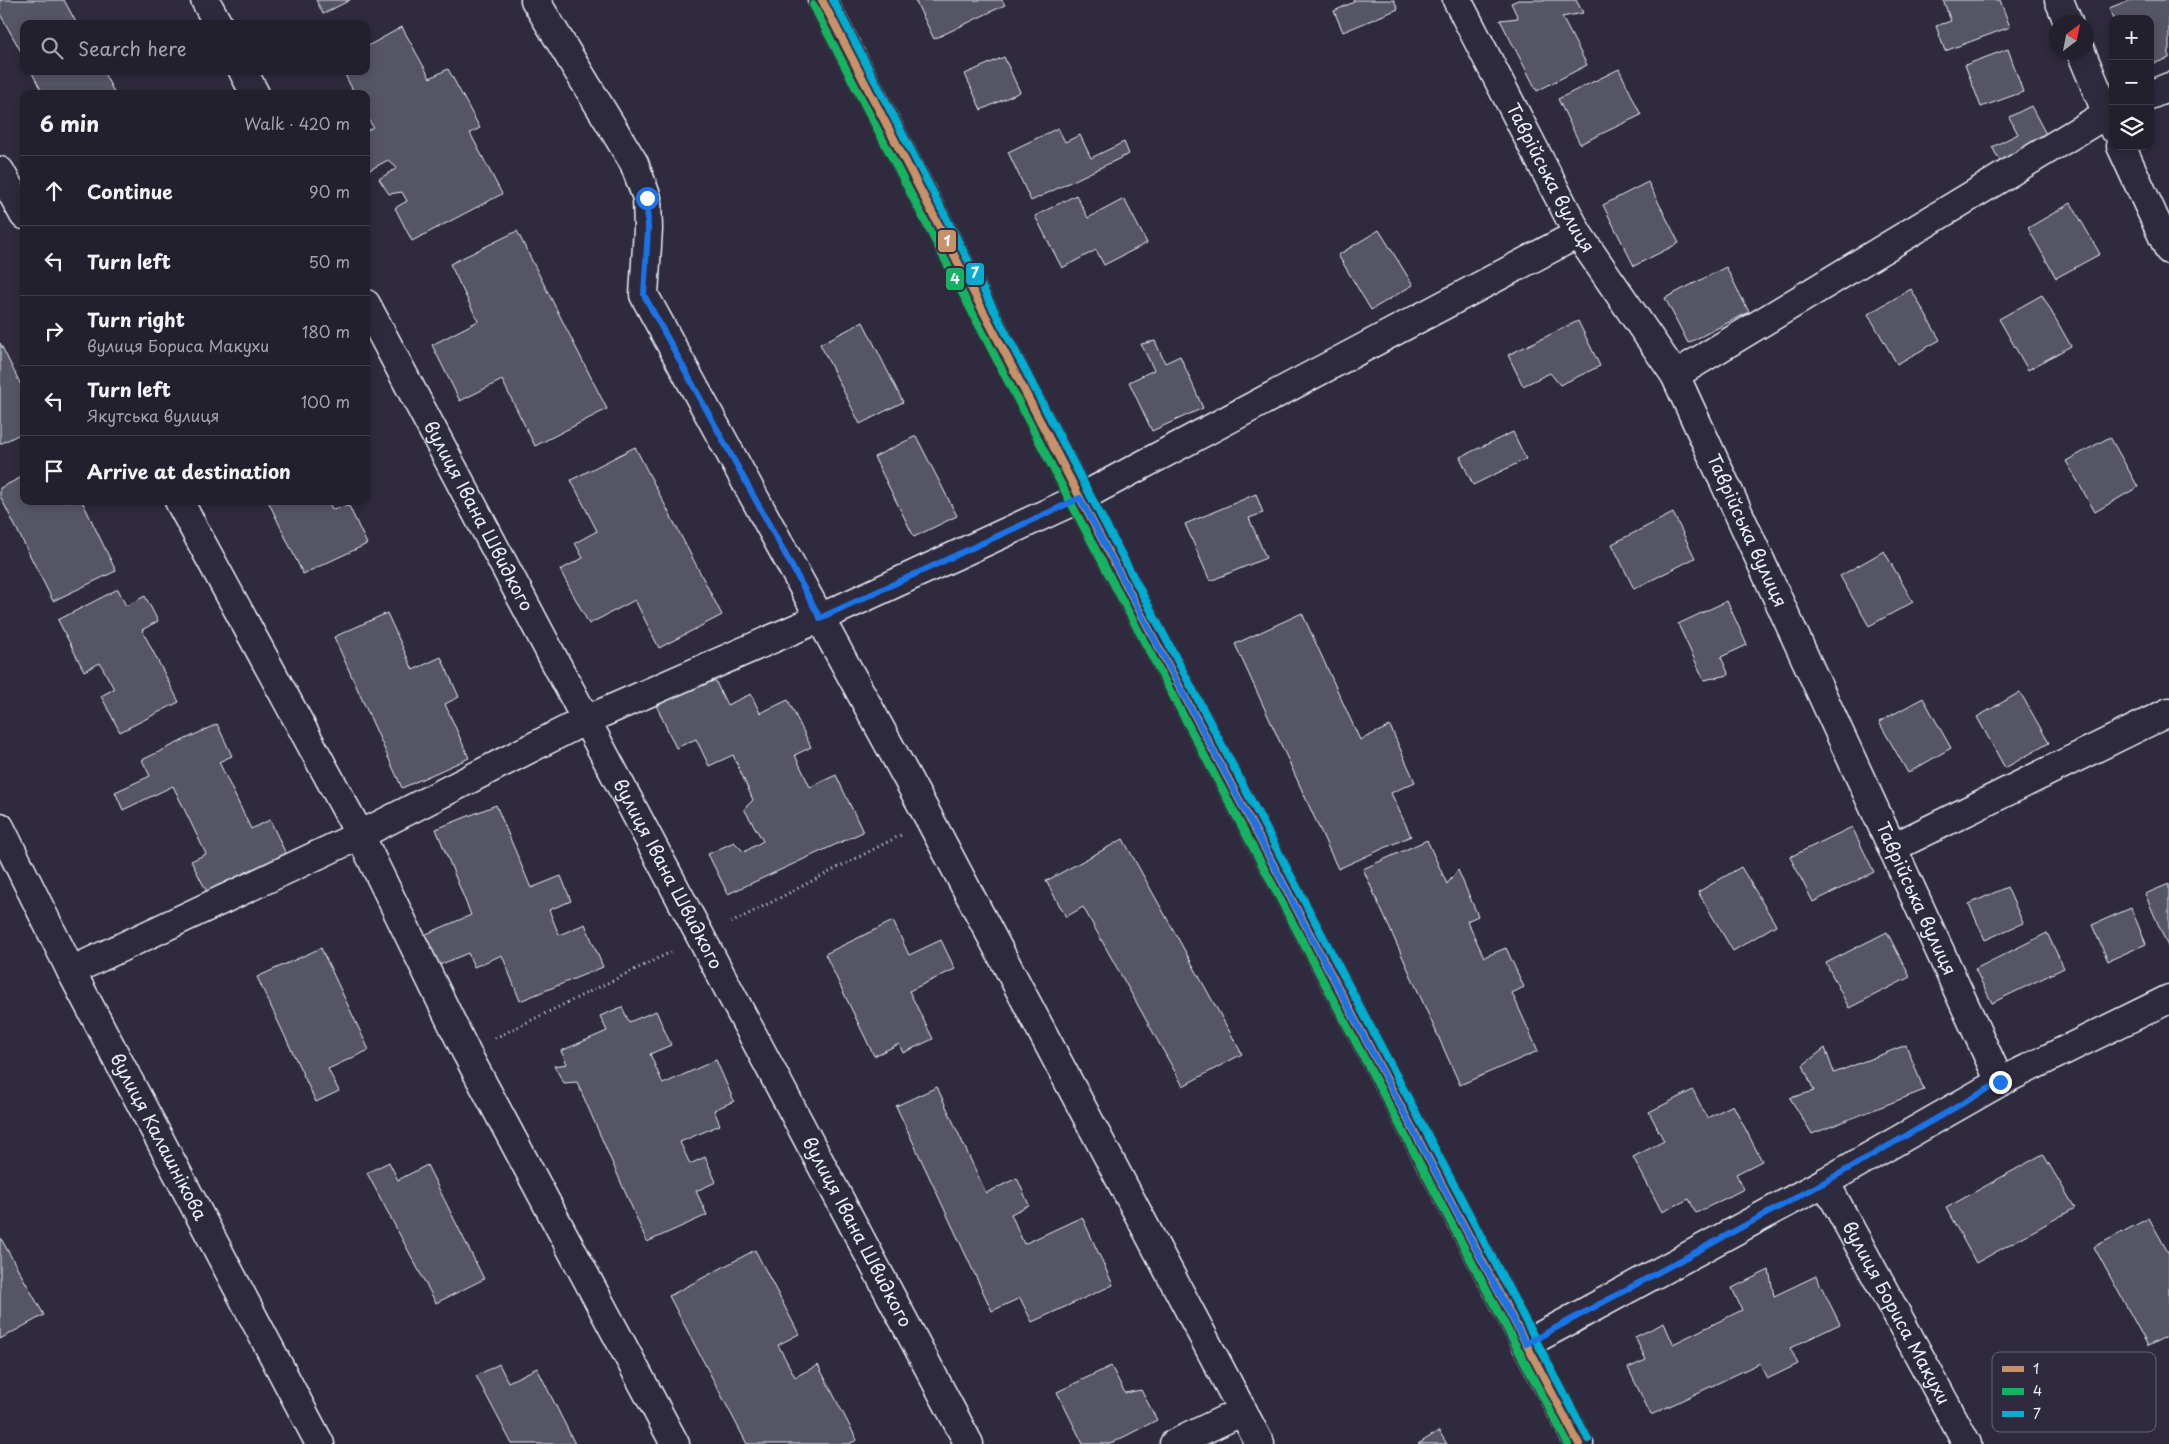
<!DOCTYPE html>
<html lang="en">
<head>
<meta charset="utf-8">
<style>
  :root { --surface:#23202e; --page:#2f2d3a; --text:#f1f3f6; --muted:#a3a3aa; --line:#403e4a }
  body { margin:0; font-family:"Playpen Sans",sans-serif; background:var(--page); color:var(--text) }
  .controls { position:absolute; right:15px; top:15px; display:grid; overflow:hidden; border-radius:10px; box-shadow:0 2px 8px #0003 }
  .controls button { width:45px; height:45px; display:grid; place-items:center; padding:0; border:0; border-bottom:1px solid var(--line); background:var(--surface); color:var(--text); font:25px sans-serif }
  .compass { position:absolute; left:2049px; top:15px; width:45px; height:45px; border-radius:50%; background:var(--surface); box-shadow:0 2px 8px #0003; rotate:32deg }
  .stop { position:absolute; width:15px; height:15px; margin:-11px; border:4px solid #1a73e8; border-radius:50%; background:#fff }
  .stop.end { background:#1a73e8; border-color:#fff; box-shadow:0 1px 5px #0008 }
  .list { margin:0; padding:0; list-style:none }
  h2 { display:flex; justify-content:space-between; align-items:center; height:65px; margin:0; padding:0 20px; font-size:21px }
  h2 small { font-size:16px; font-weight:400; color:var(--muted) }
  .list li { display:grid; grid-template-columns:32px 1fr auto; gap:15px; align-items:center; box-sizing:border-box; height:70px; padding:0 20px; border-top:1px solid var(--line) }
  .list b { display:block; font-size:19px; white-space:nowrap }
  .list p { margin:0; font-size:16px; white-space:nowrap; color:var(--muted) }
  .list em { font-size:16px; font-style:normal; color:var(--muted) }
  .icon { flex:none; width:28px; height:28px; fill:none; stroke:currentColor; stroke-width:2; stroke-linecap:round; stroke-linejoin:round }
  .map { position:relative; flex:none; width:2169px; height:1444px; overflow:hidden }
  .search { position:absolute; background:var(--surface); box-shadow:0 2px 8px #0003; left:20px; top:20px; width:350px; height:55px; display:flex; align-items:center; gap:12px; box-sizing:border-box; padding:0 18px; border-radius:10px; color:var(--muted); font-size:19px }
  .panel { position:absolute; background:var(--surface); box-shadow:0 2px 8px #0003; left:20px; top:90px; width:350px; height:415px; border-radius:10px }
  .map>svg:first-child { display:block }
  .building { fill:#575565; stroke:#e8f1f8 }
  .lines { fill:none; stroke-linecap:round; stroke-linejoin:round }
  .minor-casing { stroke:#e8f1f8; stroke-width:31 }
  .major-casing { stroke:#e8f1f8; stroke-width:31 }
  .path { stroke:#e8f1f8; stroke-width:3; stroke-dasharray:1 4; stroke-linecap:butt }
  .minor { stroke:#2f2a3d; stroke-width:28 }
  .major { stroke:#2f2a3d; stroke-width:28 }
  .bus-1-casing { stroke:#2f2a3d; stroke-width:11 }
  .bus-2-casing { stroke:#2f2a3d; stroke-width:11 }
  .bus-3-casing { stroke:#2f2a3d; stroke-width:11 }
  .bus-1 { stroke:#c7916a; stroke-width:8 }
  .bus-2 { stroke:#13b361; stroke-width:8 }
  .bus-3 { stroke:#06acd0; stroke-width:8 }
  .route { stroke:#1a73e8; stroke-width:6 }
  .labels { text-anchor:middle; stroke-width:5; stroke-linejoin:round; paint-order:stroke }
  .street-label { font-size:18px; fill:#e8f1f8; stroke:#2f2a3d }
  .key { fill:#2f2a3d; stroke:#666675; stroke-width:1 }
  .key-label { font-size:14px; fill:#e8f1f8 }
  .line-badge { stroke:#2f2a3d; stroke-width:2 }
  .badge-label { font-size:14px; text-anchor:middle; font-weight:bold; fill:#fff }
</style>
</head>
<body>
<div class="map">
<svg width="2169" height="1444" viewBox="0 0 2169 1444">
  <rect width="100%" height="100%" fill="#2f2a3d"/>
  <filter id="ink" filterUnits="userSpaceOnUse"><feTurbulence type="fractalNoise" baseFrequency=".02" numOctaves="2"/><feDisplacementMap in="SourceGraphic" scale="10" xChannelSelector="R" yChannelSelector="G"/><feConvolveMatrix kernelMatrix="1 2 1 2 8 2 1 2 1" color-interpolation-filters="sRGB"/></filter>
  <g filter="url(#ink)">
    <g class="building">
      <path d="M0,0H64L77,24H24V57L0,14Z"/>
      <path d="M316,0H350L323,14Z"/>
      <path d="M915,0H1002L1005,5L934,39Z"/>
      <path d="M1353,0H1394L1398,9L1343,32L1334,11L1354,2Z"/>
      <path d="M1518,0H1576L1583,13L1562,17L1587,65L1537,91L1500,20L1518,18L1511,3Z"/>
      <path d="M1943,0H2000L2010,27L1945,51L1936,26L1951,21Z"/>
      <path d="M2130,0H2169V58L2150,65V19H2113L2109,8Z"/>
      <path d="M402,27L430,78L448,69L480,128L470,133L502,194L412,241L395,208L407,201L402,192L389,194L379,179L397,168L388,160L366,172V131L373,127L366,115V94H355L345,75L352,71H366V47Z"/>
      <path d="M2008,49L2023,92L1981,107L1965,65Z"/>
      <path d="M1004,57L1020,92L981,110L965,74Z"/>
      <path d="M1619,69L1641,115L1580,144L1558,99Z"/>
      <path d="M31,71H103L115,94H43Z"/>
      <path d="M2031,106L2047,136L2000,161L1992,147L2018,134L2009,117Z"/>
      <path d="M1058,128L1065,142L1080,135L1091,158L1124,142L1129,154L1031,201L1008,152Z"/>
      <path d="M1648,182L1679,243L1634,266L1603,205Z"/>
      <path d="M1076,195L1088,218L1124,199L1147,243L1104,265L1096,250L1062,268L1035,216Z"/>
      <path d="M2071,203L2100,254L2056,278L2028,228Z"/>
      <path d="M1379,230L1413,285L1371,310L1338,255Z"/>
      <path d="M517,231L607,409L535,446L502,380L460,401L432,345L478,321L450,264Z"/>
      <path d="M1726,267L1749,312L1688,343L1665,298Z"/>
      <path d="M1911,289L1940,340L1897,364L1868,314Z"/>
      <path d="M2042,295L2071,346L2028,370L1999,319Z"/>
      <path d="M1578,321L1600,366L1560,385L1550,373L1523,386L1508,355Z"/>
      <path d="M863,322L903,402L860,424L820,344Z"/>
      <path d="M1155,341L1165,363L1180,356L1203,408L1152,431L1129,382L1154,370L1141,344Z"/>
      <path d="M0,343L24,391V432L0,444Z"/>
      <path d="M1513,432L1526,459L1473,485L1460,457Z"/>
      <path d="M916,436L957,516L914,537L874,457Z"/>
      <path d="M2110,437L2138,487L2095,512L2066,461Z"/>
      <path d="M635,447L722,615L659,648L635,600L589,624L560,570L583,558L575,543L597,531L571,480Z"/>
      <path d="M24,476V501H82L116,571L53,601L0,496V488Z"/>
      <path d="M1256,494L1263,513L1249,518L1266,558L1210,581L1185,524Z"/>
      <path d="M268,501H328L332,509L349,506L367,544L303,574Z"/>
      <path d="M1673,513L1695,558L1634,589L1612,544Z"/>
      <path d="M1884,551L1913,602L1869,626L1840,576Z"/>
      <path d="M118,589L126,606L145,596L158,621L142,630L179,702L120,732L101,696L114,689L100,663L84,671L58,620Z"/>
      <path d="M1727,601L1747,645L1721,657L1729,675L1704,680L1678,624Z"/>
      <path d="M387,613L413,670L441,657L459,697L445,704L469,758L402,788L334,637Z"/>
      <path d="M1302,613L1360,740L1390,726L1415,782L1391,793L1411,836L1338,869L1235,644Z"/>
      <path d="M714,678L727,705L751,694L760,713L788,700L811,747L795,755L810,787L836,775L863,832L728,894L708,854L734,842L744,852L763,841L744,809L753,800L733,755L709,766L696,739L676,748L656,705Z"/>
      <path d="M2020,692L2049,743L2005,768L1977,717Z"/>
      <path d="M1923,698L1951,748L1908,773L1879,722Z"/>
      <path d="M217,724L232,756L219,762L251,829L270,820L286,854L207,892L191,861L206,854L173,786L123,810L115,792L150,776L142,760Z"/>
      <path d="M496,805L531,888L561,876L571,901L549,910L559,935L585,924L603,967L520,1001L502,955L474,967L468,953L437,966L424,935L471,915L436,829Z"/>
      <path d="M1852,827L1874,872L1813,902L1790,857Z"/>
      <path d="M1123,839L1242,1054L1183,1086L1083,907L1066,917L1046,881Z"/>
      <path d="M1427,840L1447,884L1458,870L1478,916L1467,921L1484,957L1506,948L1524,987L1512,993L1538,1051L1460,1085L1363,869Z"/>
      <path d="M1741,867L1776,925L1733,951L1698,892Z"/>
      <path d="M2169,884V949L2145,894Z"/>
      <path d="M2007,887L2023,923L1985,940L1969,904Z"/>
      <path d="M2131,908L2146,944L2108,961L2092,925Z"/>
      <path d="M893,921L909,955L941,940L955,969L909,991L933,1039L903,1053L899,1044L874,1056L825,954Z"/>
      <path d="M1887,932L1910,977L1849,1008L1826,963Z"/>
      <path d="M2047,933L2064,968L1992,1003L1975,969Z"/>
      <path d="M321,948L369,1050L328,1069L339,1091L316,1102L257,977Z"/>
      <path d="M622,1007L629,1022L656,1011L671,1045L650,1054L663,1084L716,1060L734,1101L714,1110L720,1125L680,1142L690,1164L705,1157L716,1182L696,1191L707,1215L647,1242L577,1082L564,1083L554,1066L567,1064L561,1051L607,1031L600,1016Z"/>
      <path d="M1906,1045L1924,1090L1812,1134L1790,1098L1814,1091L1803,1065L1825,1048L1834,1073Z"/>
      <path d="M937,1087L986,1193L1017,1178L1029,1205L1011,1214L1024,1244L1082,1217L1113,1285L1032,1322L1020,1298L992,1311L896,1106Z"/>
      <path d="M1693,1090L1707,1118L1733,1105L1762,1161L1736,1174L1744,1189L1696,1213L1689,1199L1662,1212L1633,1157L1664,1141L1649,1112Z"/>
      <path d="M2043,1154L2075,1208L1976,1263L1946,1208Z"/>
      <path d="M389,1162L398,1180L427,1165L484,1279L436,1303L367,1173Z"/>
      <path d="M2149,1218L2169,1254V1335L2148,1346L2094,1247Z"/>
      <path d="M0,1237L44,1315L0,1339Z"/>
      <path d="M755,1250L799,1334L778,1345L795,1377L818,1365L857,1440L849,1444H747L669,1296Z"/>
      <path d="M1769,1270L1774,1296L1816,1276L1840,1324L1790,1348L1798,1364L1767,1379L1760,1363L1651,1415L1628,1368L1646,1360L1635,1337L1664,1323L1673,1344L1742,1310L1732,1288Z"/>
      <path d="M499,1364L508,1382L537,1368L575,1444H512L476,1376Z"/>
      <path d="M1111,1366L1125,1393L1141,1390L1157,1420L1110,1444H1083L1057,1392Z"/>
      <path d="M1439,1431L1447,1444H1418Z"/>
    </g>
    <g class="lines">
      <defs>
        <g id="minor">
          <path d="M205,0L218,24"/>
          <path d="M535,0L634,163L647,198L648,229L644,295L930,820L1260,1444"/>
          <path id="s1" d="M1457,0L1578,234L1675,375L2000,1082"/>
          <path d="M2059,0L2068,22"/>
          <path d="M2081,52L2113,128"/>
          <path d="M243,71L255,94"/>
          <path d="M2150,95L2169,87"/>
          <path d="M2121,146L2169,250"/>
          <path d="M0,171L24,215"/>
          <path id="s2" d="M366,304L969,1444"/>
          <path d="M1675,375L2113,110"/>
          <path d="M179,501L360,835L466,1052L675,1444"/>
          <path d="M1892,848L2169,712"/>
          <path d="M71,971L360,835L586,720L820,618L1080,498L1578,234"/>
          <path id="s3" d="M1825,1182L1967,1444"/>
          <path d="M1526,1344L1825,1182L2000,1082L2169,999"/>
          <path d="M1174,1444L1243,1411"/>
        </g>
        <g id="major">
          <path d="M822,0L1080,498L1579,1444"/>
          <path id="s4" d="M0,827L71,971L320,1444"/>
        </g>
      </defs>
      <use href="#minor" class="minor-casing"/>
      <use href="#major" class="major-casing"/>
      <g class="path">
        <path d="M731,923L901,835"/>
        <path d="M495,1038L671,952"/>
      </g>
      <use href="#minor" class="minor"/>
      <use href="#major" class="major"/>
      <defs>
        <path id="bus-1" d="M822,0L1080,498L1579,1444"/>
        <path id="bus-2" d="M813,5L1071,503L1568,1444"/>
        <path id="bus-3" d="M833,0L1089,493L1588,1439"/>
      </defs>
      <use href="#bus-1" class="bus-1-casing"/>
      <use href="#bus-2" class="bus-2-casing"/>
      <use href="#bus-3" class="bus-3-casing"/>
      <use href="#bus-1" class="bus-1"/>
      <use href="#bus-2" class="bus-2"/>
      <use href="#bus-3" class="bus-3"/>
    </g>
  </g>
  <g class="lines" filter="url(#ink)">
    <path class="route" d="M647,198L648,229L644,295L820,618L1080,498L1526,1344L1825,1182L2000,1082"/>
  </g>
  <g class="labels">
    <g class="street-label">
      <text dy="6" stroke="none"><textPath href="#s1" startOffset="201">Таврійська вулиця</textPath></text>
      <text dy="6" stroke="none"><textPath href="#s2" startOffset="240">вулиця Івана Швидкого</textPath></text>
      <text dy="6" stroke="none"><textPath href="#s1" startOffset="606">Таврійська вулиця</textPath></text>
      <text dy="6" stroke="none"><textPath href="#s2" startOffset="645">вулиця Івана Швидкого</textPath></text>
      <text dy="6" stroke="none"><textPath href="#s1" startOffset="1011">Таврійська вулиця</textPath></text>
      <text dy="6" stroke="none"><textPath href="#s4" startOffset="348">вулиця Калашнікова</textPath></text>
      <text dy="6" stroke="none"><textPath href="#s2" startOffset="1050">вулиця Івана Швидкого</textPath></text>
      <text dy="6" stroke="none"><textPath href="#s3" startOffset="149">вулиця Бориса Макухи</textPath></text>
    </g>
  </g>
  <rect x="1992" y="1352" width="164" height="80" rx="8" class="key"/>
  <rect x="2002" y="1366" width="22" height="6" fill="#c7916a"/>
  <rect x="2002" y="1388" width="22" height="7" fill="#13b361"/>
  <rect x="2002" y="1411" width="22" height="6" fill="#06acd0"/>
  <g class="key-label">
    <text x="2033" y="1374">1</text>
    <text x="2033" y="1396">4</text>
    <text x="2033" y="1419">7</text>
  </g>
  <g class="line-badge">
    <rect x="937" y="229" width="20" height="24" rx="5" fill="#c7916a"/>
    <rect x="965" y="262" width="20" height="24" rx="5" fill="#06acd0"/>
    <rect x="945" y="267" width="20" height="24" rx="5" fill="#13b361"/>
  </g>
  <g class="badge-label">
    <text x="947" y="246">1</text>
    <text x="975" y="278">7</text>
    <text x="955" y="284">4</text>
  </g>
</svg>
<div class="controls">
<button>+</button>
<button>−</button>
<button><svg class="icon" aria-label="layers" viewBox="0 0 24 24"><path d="M12 4l9 5-9 5-9-5zM3 14l9 5 9-5"/></svg></button>
</div>
<svg class="compass" viewBox="-18 -18 36 36"><path d="M0-13l5 13h-10z" fill="#e53935"/><path d="M0 13l5-13h-10z" fill="#a3a3aa"/></svg>
<div class="stop" style="left:647px;top:198px"></div>
<div class="stop end" style="left:2000px;top:1082px"></div>
<div class="search"><svg class="icon" aria-label="search" viewBox="0 0 24 24"><circle cx="10" cy="10" r="6"/><path d="M15 15l6 6"/></svg>Search here</div>
<section class="panel">
<h2>6 min<small>Walk · 420 m</small></h2>
<ul class="list">
<li><svg class="icon" aria-label="ahead" viewBox="0 0 24 24"><path d="M12 20V5M6 11l6-6 6 6"/></svg><div><b>Continue</b></div><em>90 m</em></li>
<li><svg class="icon" aria-label="left" viewBox="0 0 24 24"><path d="M17 20v-9H6M10 6l-5 5 5 5"/></svg><div><b>Turn left</b></div><em>50 m</em></li>
<li><svg class="icon" aria-label="right" viewBox="0 0 24 24"><path d="M7 20v-9h11M14 6l5 5-5 5"/></svg><div><b>Turn right</b><p>вулиця Бориса Макухи</p></div><em>180 m</em></li>
<li><svg class="icon" aria-label="left" viewBox="0 0 24 24"><path d="M17 20v-9H6M10 6l-5 5 5 5"/></svg><div><b>Turn left</b><p>Якутська вулиця</p></div><em>100 m</em></li>
<li><svg class="icon" aria-label="arrive" viewBox="0 0 24 24"><path d="M6 21V4h12l-3 4 3 4H6"/></svg><div><b>Arrive at destination</b></div></li>
</ul>
</section>
</div>
</body>
</html>
